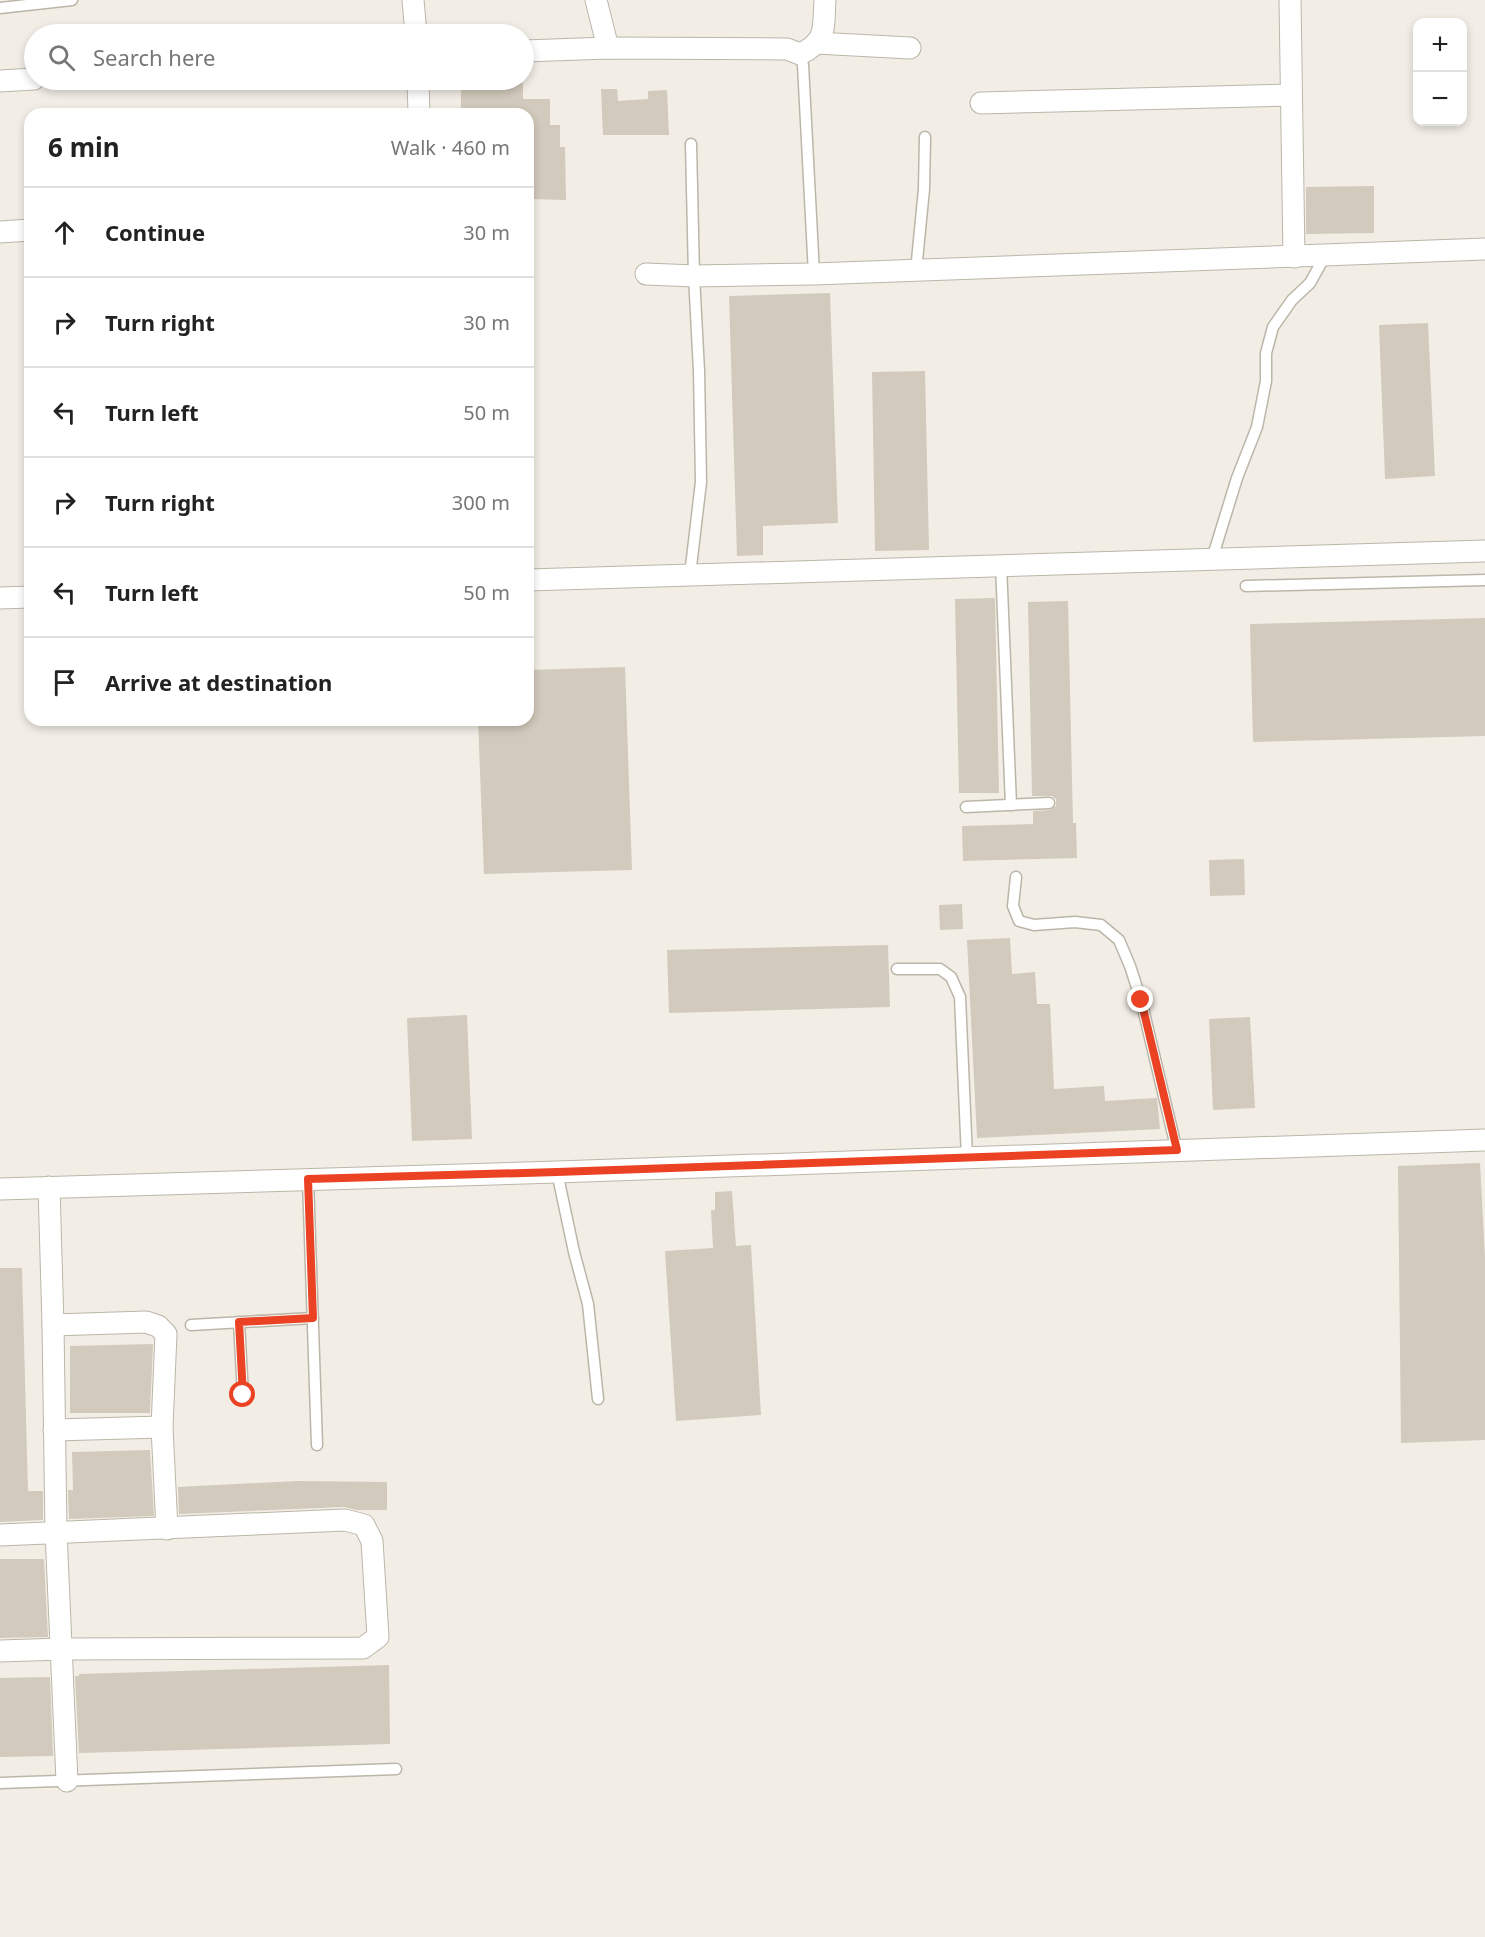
<!DOCTYPE html>
<html lang="en">
<head>
<meta charset="utf-8">
<style>
  :root { --surface:#fff; --page:#f2f2f2; --text:#222; --muted:#767676; --line:#e0e0e0 }
  body { margin:0; font-family:"Noto Sans",sans-serif; background:var(--page); color:var(--text) }
  .controls { position:absolute; right:18px; top:18px; display:grid; overflow:hidden; border-radius:12px; box-shadow:0 3px 9px #0003 }
  .controls button { width:54px; height:54px; display:grid; place-items:center; padding:0; border:0; border-bottom:2px solid var(--line); background:var(--surface); color:var(--text); font:30px sans-serif }
  .stop { position:absolute; width:18px; height:18px; margin:-14px; border:4px solid #eb4224; border-radius:50%; background:#fff }
  .stop.end { background:#eb4224; border-color:#fff; box-shadow:0 2px 6px #0008 }
  .list { margin:0; padding:0; list-style:none }
  h2 { display:flex; justify-content:space-between; align-items:center; height:78px; margin:0; padding:0 24px; font-size:26px }
  h2 small { font-size:20px; font-weight:400; color:var(--muted) }
  .list li { display:grid; grid-template-columns:39px 1fr auto; gap:18px; align-items:center; box-sizing:border-box; height:90px; padding:0 24px; border-top:2px solid var(--line) }
  .list b { display:block; font-size:22px; white-space:nowrap }
  .list em { font-size:20px; font-style:normal; color:var(--muted) }
  .icon { flex:none; width:33px; height:33px; fill:none; stroke:currentColor; stroke-width:2; stroke-linecap:round; stroke-linejoin:round }
  .map { position:relative; flex:none; width:1485px; height:1937px; overflow:hidden }
  .search { position:absolute; background:var(--surface); box-shadow:0 3px 9px #0003; left:24px; top:24px; width:510px; height:66px; display:flex; align-items:center; gap:15px; box-sizing:border-box; padding:0 21px; border-radius:33px; color:var(--muted); font-size:22px }
  .panel { position:absolute; background:var(--surface); box-shadow:0 3px 9px #0003; left:24px; top:108px; width:510px; height:618px; border-radius:18px }
  .map>svg:first-child { display:block }
  .building { fill:#d2cabc }
  .lines { fill:none; stroke-linecap:round; stroke-linejoin:round }
  .lane-casing { stroke:#bcb6a9; stroke-width:13 }
  .street-casing { stroke:#bcb6a9; stroke-width:23 }
  .lane { stroke:#fff; stroke-width:10 }
  .street { stroke:#fff; stroke-width:21 }
  .route { stroke:#eb4224; stroke-width:8 }
</style>
</head>
<body>
<div class="map">
<svg width="1485" height="1937" viewBox="0 0 1485 1937">
  <rect width="100%" height="100%" fill="#f2eee6"/>
  <g class="building">
    <path d="M476,80H508V83H523V99H550V125H560V147H565L566,200L531,199L530,114H461V82H476Z"/>
    <path d="M601,89H617L618,101L648,99V91L667,90L669,135H603Z"/>
    <path d="M1374,186V233L1306,234V187Z"/>
    <path d="M830,293L838,523L763,526V555L737,556L729,296Z"/>
    <path d="M1428,323L1435,476L1385,479L1379,325Z"/>
    <path d="M925,371L929,550L875,551L872,372Z"/>
    <path d="M995,598L999,793H959L955,599Z"/>
    <path d="M1068,601L1073,823H1076L1077,858L963,861L962,826L1033,824V811L1050,810L1056,806V799L1052,796H1032L1028,602Z"/>
    <path d="M1485,618V736L1253,742L1250,624Z"/>
    <path d="M625,667L632,870L484,874L478,720H528V670Z"/>
    <path d="M1244,859L1245,895L1210,896L1209,860Z"/>
    <path d="M962,904L963,929L940,930L939,905Z"/>
    <path d="M1010,938L1012,974L1035,972L1037,1004H1050L1054,1089L1104,1086L1105,1101L1157,1098L1160,1129L977,1138L967,940Z"/>
    <path d="M888,945L890,1007L669,1013L667,950Z"/>
    <path d="M467,1015L472,1139L412,1141L407,1018Z"/>
    <path d="M1250,1017L1255,1108L1213,1110L1209,1019Z"/>
    <path d="M1480,1163L1485,1258V1440L1401,1443L1398,1166Z"/>
    <path d="M732,1191L736,1246L751,1245L761,1415L676,1421L665,1251L713,1248L711,1210H715V1192Z"/>
    <path d="M0,1268H22L28,1491H43V1520L0,1522Z"/>
    <path d="M153,1344L150,1413H70V1346Z"/>
    <path d="M150,1450L154,1516L69,1519L68,1490H73L72,1452Z"/>
    <path d="M298,1481L387,1482V1510H357L344,1507L179,1514L178,1487Z"/>
    <path d="M0,1559H44L48,1637L0,1638Z"/>
    <path d="M389,1665L390,1744L79,1753L75,1676H79V1674Z"/>
    <path d="M50,1677L53,1756L0,1757V1678Z"/>
  </g>
  <g class="lines">
    <defs>
      <g id="lane">
        <path d="M0,8L72,0"/>
        <path d="M800,54L803,65L814,274"/>
        <path d="M916,271L924,189L925,137"/>
        <path d="M1212,559L1237,478L1257,427L1266,381V353L1273,327L1292,300L1310,283L1325,256"/>
        <path d="M1001,565L1011,805"/>
        <path d="M690,575L701,482L699,371L694,276L691,144"/>
        <path d="M1246,586L1485,580"/>
        <path d="M966,807L1049,803"/>
        <path d="M1016,877L1013,906L1019,921L1034,925L1075,922L1101,925L1119,940L1130,966L1141,1000L1177,1151"/>
        <path d="M897,969H940L951,977L960,997L967,1158"/>
        <path d="M557,1172L574,1252L588,1304L598,1399"/>
        <path d="M308,1179L317,1445"/>
        <path d="M239,1322L243,1395"/>
        <path d="M191,1325L313,1318"/>
        <path d="M0,1783L396,1769"/>
      </g>
      <g id="street">
        <path d="M413,0L416,34"/>
        <path d="M596,0L608,48"/>
        <path d="M1290,0L1294,257"/>
        <path d="M816,43L910,48"/>
        <path d="M524,51L608,48L787,49L800,54C828,41 823,27 825,0"/>
        <path d="M418,80L419,114"/>
        <path d="M0,81L34,79"/>
        <path d="M981,103L1291,95"/>
        <path d="M0,232L30,230"/>
        <path d="M646,274L694,276L814,274L1485,249"/>
        <path d="M528,580L1485,551"/>
        <path d="M0,598L30,597"/>
        <path d="M49,1187L53,1325L56,1532L67,1781"/>
        <path d="M0,1189L557,1172L1485,1140"/>
        <path d="M53,1325L146,1322L158,1326L166,1334L162,1427L167,1529"/>
        <path d="M54,1430L162,1427"/>
        <path d="M0,1535L345,1520L364,1525L372,1541L378,1637L363,1648L62,1649L0,1651"/>
      </g>
    </defs>
    <use href="#lane" class="lane-casing"/>
    <use href="#street" class="street-casing"/>
    <use href="#lane" class="lane"/>
    <use href="#street" class="street"/>
  </g>
  <g class="lines">
    <path class="route" d="M243,1395L239,1322L313,1318L308,1179L557,1172L1177,1150L1141,1000"/>
  </g>
</svg>
<div class="controls">
<button>+</button>
<button>−</button>
</div>
<div class="stop" style="left:243px;top:1395px"></div>
<div class="stop end" style="left:1141px;top:1000px"></div>
<div class="search"><svg class="icon" aria-label="search" viewBox="0 0 24 24"><circle cx="10" cy="10" r="6"/><path d="M15 15l6 6"/></svg>Search here</div>
<section class="panel">
<h2>6 min<small>Walk · 460 m</small></h2>
<ul class="list">
<li><svg class="icon" aria-label="ahead" viewBox="0 0 24 24"><path d="M12 20V5M6 11l6-6 6 6"/></svg><div><b>Continue</b></div><em>30 m</em></li>
<li><svg class="icon" aria-label="right" viewBox="0 0 24 24"><path d="M7 20v-9h11M14 6l5 5-5 5"/></svg><div><b>Turn right</b></div><em>30 m</em></li>
<li><svg class="icon" aria-label="left" viewBox="0 0 24 24"><path d="M17 20v-9H6M10 6l-5 5 5 5"/></svg><div><b>Turn left</b></div><em>50 m</em></li>
<li><svg class="icon" aria-label="right" viewBox="0 0 24 24"><path d="M7 20v-9h11M14 6l5 5-5 5"/></svg><div><b>Turn right</b></div><em>300 m</em></li>
<li><svg class="icon" aria-label="left" viewBox="0 0 24 24"><path d="M17 20v-9H6M10 6l-5 5 5 5"/></svg><div><b>Turn left</b></div><em>50 m</em></li>
<li><svg class="icon" aria-label="arrive" viewBox="0 0 24 24"><path d="M6 21V4h12l-3 4 3 4H6"/></svg><div><b>Arrive at destination</b></div></li>
</ul>
</section>
</div>
</body>
</html>
